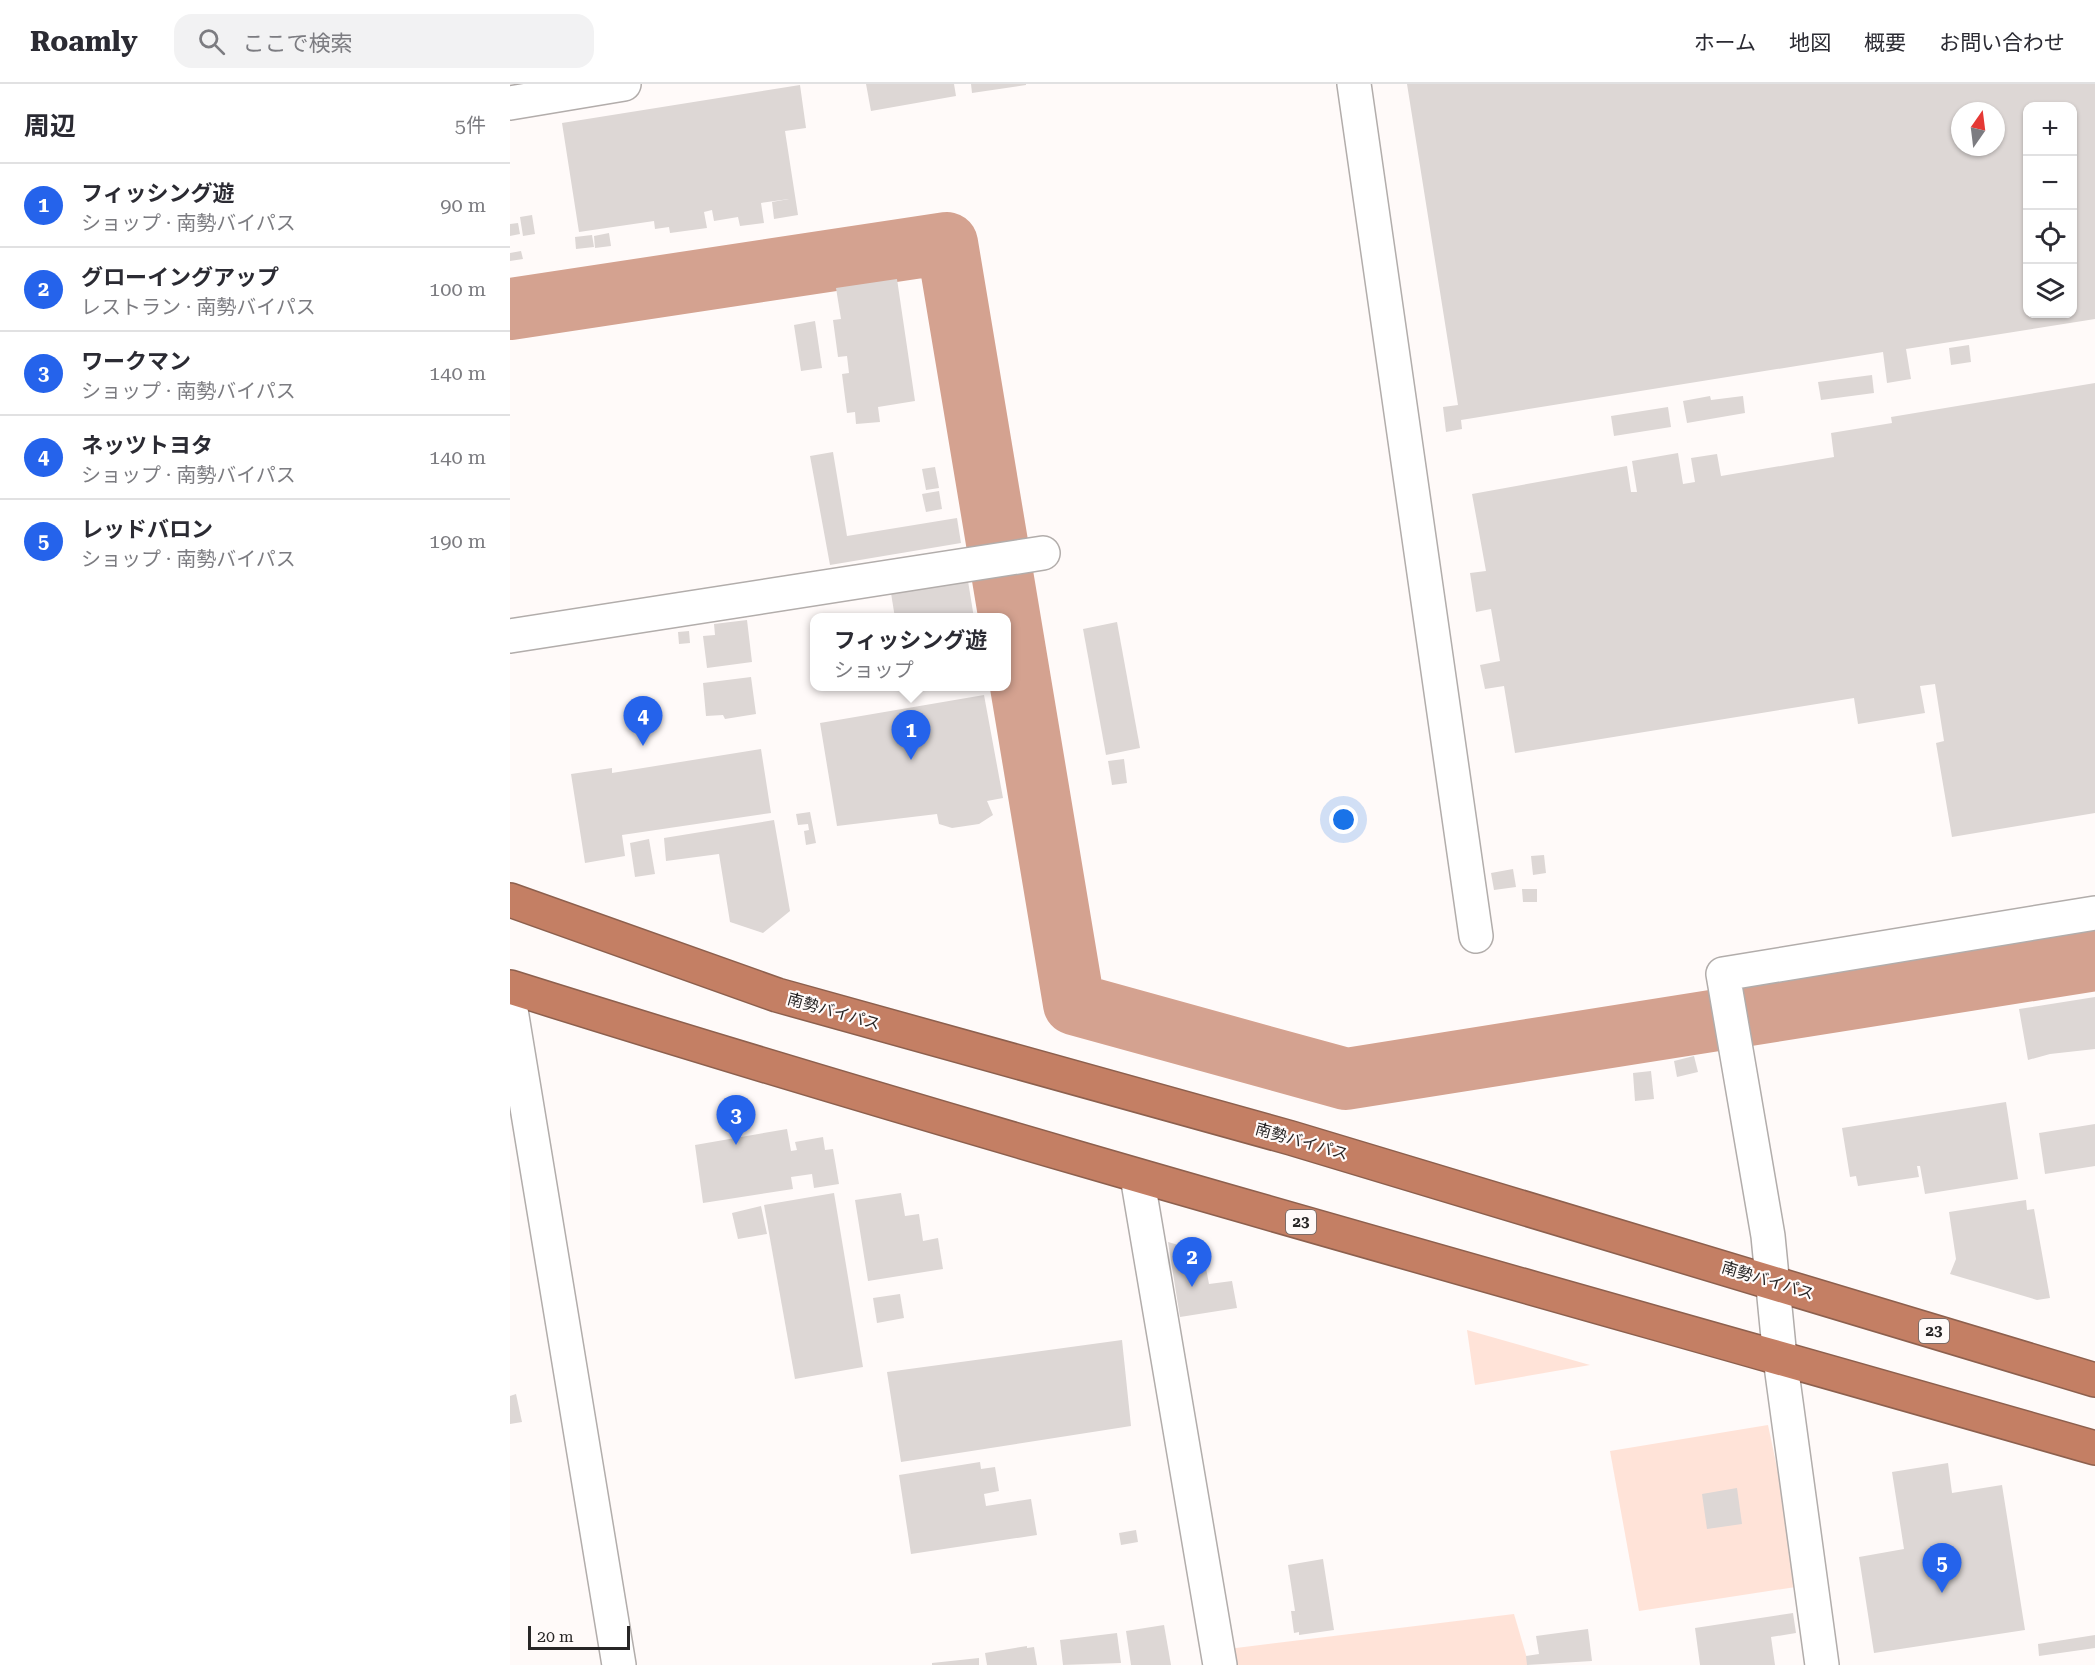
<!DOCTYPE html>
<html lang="ja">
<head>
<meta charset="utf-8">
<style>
  :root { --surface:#fff; --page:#f2f2f3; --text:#2b2b33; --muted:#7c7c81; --line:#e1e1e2; --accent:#2563eb }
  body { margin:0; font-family:"Roboto Serif","Noto Sans JP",serif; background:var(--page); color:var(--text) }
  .controls { position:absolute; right:18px; top:18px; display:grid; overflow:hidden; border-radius:12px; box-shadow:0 2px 4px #0004 }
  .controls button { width:54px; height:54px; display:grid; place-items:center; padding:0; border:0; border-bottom:2px solid var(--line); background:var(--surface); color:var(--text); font:30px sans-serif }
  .compass { position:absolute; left:1441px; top:18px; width:54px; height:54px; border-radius:50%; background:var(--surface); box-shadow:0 2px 4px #0004; rotate:14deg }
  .scale { position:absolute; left:18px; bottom:15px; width:102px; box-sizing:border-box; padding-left:6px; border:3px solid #282626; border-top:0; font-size:16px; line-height:21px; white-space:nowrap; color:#282626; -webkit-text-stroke:4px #fffaf9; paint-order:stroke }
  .you { position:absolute; left:834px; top:736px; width:21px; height:21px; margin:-15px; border:4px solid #fff; border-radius:50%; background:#1a73e8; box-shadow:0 0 0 9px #1a73e833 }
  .badge { display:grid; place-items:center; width:39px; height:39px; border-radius:50%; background:var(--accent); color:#fff; font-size:20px; font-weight:700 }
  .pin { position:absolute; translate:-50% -50px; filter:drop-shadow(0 2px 3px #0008) }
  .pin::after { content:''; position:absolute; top:32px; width:21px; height:18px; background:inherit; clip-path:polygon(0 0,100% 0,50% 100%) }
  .popup { position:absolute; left:300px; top:529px; width:201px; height:78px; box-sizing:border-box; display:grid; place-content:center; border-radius:12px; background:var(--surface); filter:drop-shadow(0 2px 4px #0005); font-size:20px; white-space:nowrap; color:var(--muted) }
  .popup b { font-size:22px; color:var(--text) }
  .popup::after { content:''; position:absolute; left:50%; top:100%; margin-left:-12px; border:12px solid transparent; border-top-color:var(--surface) }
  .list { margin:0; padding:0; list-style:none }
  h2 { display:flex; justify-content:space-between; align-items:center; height:78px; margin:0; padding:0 24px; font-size:26px }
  h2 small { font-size:20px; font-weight:400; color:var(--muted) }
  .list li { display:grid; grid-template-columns:39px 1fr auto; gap:18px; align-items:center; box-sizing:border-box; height:84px; padding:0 24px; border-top:2px solid var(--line) }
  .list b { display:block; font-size:22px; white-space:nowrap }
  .list p { margin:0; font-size:20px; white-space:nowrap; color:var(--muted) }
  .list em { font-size:20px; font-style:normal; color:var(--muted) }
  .icon { flex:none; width:33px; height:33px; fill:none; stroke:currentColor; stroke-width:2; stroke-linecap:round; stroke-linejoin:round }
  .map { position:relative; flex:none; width:1585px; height:1581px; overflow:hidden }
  header { display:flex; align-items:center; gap:36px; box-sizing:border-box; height:84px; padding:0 30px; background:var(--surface); border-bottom:2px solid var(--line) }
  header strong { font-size:28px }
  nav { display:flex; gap:33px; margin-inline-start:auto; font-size:21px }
  .search { width:420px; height:54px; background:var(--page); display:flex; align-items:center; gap:15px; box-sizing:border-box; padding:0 21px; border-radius:18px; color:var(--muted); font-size:22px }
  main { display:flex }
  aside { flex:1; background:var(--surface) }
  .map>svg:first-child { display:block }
  .green { fill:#ffe3d8 }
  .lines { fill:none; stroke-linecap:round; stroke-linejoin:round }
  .river { stroke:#d4a290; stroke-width:62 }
  .building { fill:#ddd7d5; fill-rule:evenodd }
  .minor-casing { stroke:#b2adab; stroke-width:36 }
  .highway-casing { stroke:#8d604e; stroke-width:36 }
  .minor { stroke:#fff; stroke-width:33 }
  .highway { stroke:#c47f64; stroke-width:33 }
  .labels { text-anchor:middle; stroke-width:4.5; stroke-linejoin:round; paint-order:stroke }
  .shield { fill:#fffaf9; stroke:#686665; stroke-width:1.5 }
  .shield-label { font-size:15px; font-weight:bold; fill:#282626 }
  .street-label { font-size:16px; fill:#282626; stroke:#fffaf9 }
</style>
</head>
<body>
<header>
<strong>Roamly</strong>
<div class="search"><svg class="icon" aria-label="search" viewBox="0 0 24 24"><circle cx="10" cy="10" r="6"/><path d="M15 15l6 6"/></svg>ここで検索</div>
<nav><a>ホーム</a><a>地図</a><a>概要</a><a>お問い合わせ</a></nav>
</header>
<main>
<aside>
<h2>周辺<small>5件</small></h2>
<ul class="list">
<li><span class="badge">1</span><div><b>フィッシング遊</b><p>ショップ · 南勢バイパス</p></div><em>90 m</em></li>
<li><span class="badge">2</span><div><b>グローイングアップ</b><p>レストラン · 南勢バイパス</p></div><em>100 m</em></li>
<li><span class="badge">3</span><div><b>ワークマン</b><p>ショップ · 南勢バイパス</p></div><em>140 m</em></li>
<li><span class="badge">4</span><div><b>ネッツトヨタ</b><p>ショップ · 南勢バイパス</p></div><em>140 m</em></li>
<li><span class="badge">5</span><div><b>レッドバロン</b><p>ショップ · 南勢バイパス</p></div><em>190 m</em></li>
</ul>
</aside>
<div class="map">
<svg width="1585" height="1581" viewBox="0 0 1585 1581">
  <rect width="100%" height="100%" fill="#fffaf9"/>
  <g class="green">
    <path d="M957,1246L1080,1281L965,1301Z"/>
    <path d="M1258,1341L1292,1502L1129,1527L1100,1367Z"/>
    <path d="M1004,1530L1019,1581H721L718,1565Z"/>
  </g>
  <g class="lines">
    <path class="river" d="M0,225L437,159L564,920L836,995L1585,876"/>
  </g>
  <g class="building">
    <path d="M356,0H444L446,12L361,27Z"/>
    <path d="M461,0H516V1L462,9Z"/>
    <path d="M897,0H1585V235L1396,265L1401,295L1377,299L1373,268L951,336L952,345L936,348L933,323L948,321ZM1518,22H1563V230H1518ZM1450,27H1486V63H1450Z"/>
    <path d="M290,1L296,44L275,47L288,131L264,135L262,118L279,115L251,119L254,139L230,142L228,133L204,137L202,126L194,128L197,144L160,149L159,143L145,145L144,137L69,148L52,39Z"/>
    <path d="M22,131L25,150L13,152L10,133Z"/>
    <path d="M8,139L10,150L0,152V140Z"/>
    <path d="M99,149L101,162L85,164L84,152Z"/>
    <path d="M82,151L84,163L66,165L65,153Z"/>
    <path d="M11,167L13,175L0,177V169Z"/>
    <path d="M387,195L405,317L368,323L370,338L346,340L345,328L337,329L332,290L339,289L337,272L328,273L323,236L331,235L326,204Z"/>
    <path d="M305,237L312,284L291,287L284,241Z"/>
    <path d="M1459,261L1461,278L1441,281L1439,264Z"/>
    <path d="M1362,291L1364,309L1311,316L1308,298Z"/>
    <path d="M1585,299V729L1442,753L1426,659L1434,657L1425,600L1410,602L1415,629L1348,640L1344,614L1005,669L994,602L975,605L970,581L990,577L981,525L966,528L960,489L976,487L962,410L1117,382L1121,408H1127L1122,377L1168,369L1173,400L1185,398L1181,374L1207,370L1211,392L1324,373L1321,349L1382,339L1381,333Z"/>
    <path d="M1200,312L1201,316L1233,312L1235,329L1177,339L1173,317Z"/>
    <path d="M1158,323L1161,343L1104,352L1101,332Z"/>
    <path d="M323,368L337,452L447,434L451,459L320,481L300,372Z"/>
    <path d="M425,383L429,404L416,406L412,385Z"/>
    <path d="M429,407L432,425L416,428L412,410Z"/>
    <path d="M458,497L464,534H385L381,509Z"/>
    <path d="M237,536L242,578L197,584L193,552L205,551L204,540Z"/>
    <path d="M607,538L630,664L596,671L573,545Z"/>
    <path d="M179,547L180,559L169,560L168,548Z"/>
    <path d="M241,593L246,630L215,635L213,631L196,632L193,599Z"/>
    <path d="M474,611L493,714L477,717L483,731L469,740L442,744L429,740L427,730L327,742L310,639Z"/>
    <path d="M251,665L261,729L112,751L115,772L75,779L61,690L102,684V689Z"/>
    <path d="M614,675L617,699L602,701L598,677Z"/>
    <path d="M300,728L306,759L296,761L294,747L299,746L298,740L288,741L286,730Z"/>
    <path d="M264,736L280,827L253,849L220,838L209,770L156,777L154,754Z"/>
    <path d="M139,755L145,790L125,793L120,759Z"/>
    <path d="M1034,771L1036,789L1023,791L1021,772Z"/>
    <path d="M1003,785L1006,803L984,806L981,789Z"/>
    <path d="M1012,805H1027V818H1013Z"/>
    <path d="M1585,913V965L1540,970L1518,976L1509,925Z"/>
    <path d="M1184,972L1188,988L1167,993L1164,977Z"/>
    <path d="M1141,987L1144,1015L1125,1017L1123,989Z"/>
    <path d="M1496,1018L1508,1095L1415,1110L1410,1082H1407L1409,1093L1348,1102L1346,1092L1340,1093L1332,1044Z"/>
    <path d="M1585,1040V1082L1535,1090L1529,1049Z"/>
    <path d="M277,1045L281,1067L287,1066L285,1058L313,1053L315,1066L323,1065L329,1100L304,1104L302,1090L281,1093L283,1105L193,1119L185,1061Z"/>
    <path d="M324,1109L353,1283L285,1295L254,1121Z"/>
    <path d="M391,1109L395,1132L409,1130L413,1157L428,1154L433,1185L358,1197L345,1116Z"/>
    <path d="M1516,1116L1517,1126L1524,1125L1540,1214L1527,1216L1440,1190L1446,1175L1439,1128Z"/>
    <path d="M251,1122L257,1150L228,1155L222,1129Z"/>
    <path d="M658,1158L693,1168L699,1200L722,1197L727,1224L670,1233Z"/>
    <path d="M390,1210L394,1234L367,1239L363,1214Z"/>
    <path d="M612,1256L621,1342L391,1378L377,1288Z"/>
    <path d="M6,1310L12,1338L0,1340V1312Z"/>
    <path d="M470,1378L471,1385L485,1383L489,1407L474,1410L476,1422L521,1415L527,1451L401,1470L389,1391Z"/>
    <path d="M1438,1379L1442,1409L1492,1401L1515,1546L1364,1569L1349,1473L1394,1465L1382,1388Z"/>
    <path d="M1227,1404L1232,1440L1197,1445L1192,1410Z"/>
    <path d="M626,1446L628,1458L611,1461L609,1449Z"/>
    <path d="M813,1475L824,1546L789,1551V1548L784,1549L781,1527H785L778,1481Z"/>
    <path d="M1283,1529L1286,1549L1261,1553L1265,1581H1190L1185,1544Z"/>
    <path d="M654,1541L661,1581H621L616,1547Z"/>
    <path d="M1078,1545L1082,1577L1017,1581L1016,1572L1029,1570L1026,1552Z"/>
    <path d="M607,1549L611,1579L553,1581L550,1556Z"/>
    <path d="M1585,1551V1564L1529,1572L1528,1560Z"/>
    <path d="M517,1562V1564L524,1563L527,1581H477L475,1569Z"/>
    <path d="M469,1574V1581H422V1579Z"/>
  </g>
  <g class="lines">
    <defs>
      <g id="minor">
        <path d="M844,0L966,852"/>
        <path d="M0,19L114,0"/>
        <path d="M0,552L533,469"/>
        <path d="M0,920L109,1581"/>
        <path d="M627,1092L710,1581"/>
        <path d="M1312,1581L1270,1274L1258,1152L1213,890L1585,829"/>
      </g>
      <g id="highway">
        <path d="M0,816L267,911L781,1054L1585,1296"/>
        <path d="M0,903C525,1068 1056,1212 1585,1364"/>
      </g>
    </defs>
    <use href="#minor" class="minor-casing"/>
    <use href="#highway" class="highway-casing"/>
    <use href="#minor" class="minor"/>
    <use href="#highway" class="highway"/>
  </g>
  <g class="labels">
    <g class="shield">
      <rect x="776" y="1126" width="30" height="24" rx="4.5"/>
      <rect x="1409" y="1235" width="30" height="24" rx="4.5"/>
    </g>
    <g class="shield-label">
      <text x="791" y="1143">23</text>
      <text x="1424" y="1252">23</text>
    </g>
    <g class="street-label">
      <text transform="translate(324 927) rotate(16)" y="6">南勢バイパス</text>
      <text transform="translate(792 1057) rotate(16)" y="6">南勢バイパス</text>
      <text transform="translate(1258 1196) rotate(17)" y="6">南勢バイパス</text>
    </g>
  </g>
</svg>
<div class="controls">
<button>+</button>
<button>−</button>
<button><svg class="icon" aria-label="locate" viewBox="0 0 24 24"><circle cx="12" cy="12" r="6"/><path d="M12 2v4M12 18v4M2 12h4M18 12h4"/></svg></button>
<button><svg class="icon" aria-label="layers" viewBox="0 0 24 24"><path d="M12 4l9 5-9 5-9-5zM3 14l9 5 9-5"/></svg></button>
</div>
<svg class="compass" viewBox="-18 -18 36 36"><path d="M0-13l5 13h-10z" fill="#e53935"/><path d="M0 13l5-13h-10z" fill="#7c7c81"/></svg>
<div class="scale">20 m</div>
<div class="you"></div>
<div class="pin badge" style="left:401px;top:676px">1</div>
<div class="popup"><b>フィッシング遊</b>ショップ</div>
<div class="pin badge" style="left:682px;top:1203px">2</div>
<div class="pin badge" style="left:226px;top:1061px">3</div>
<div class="pin badge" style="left:133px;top:662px">4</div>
<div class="pin badge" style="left:1432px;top:1509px">5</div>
</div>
</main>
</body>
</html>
